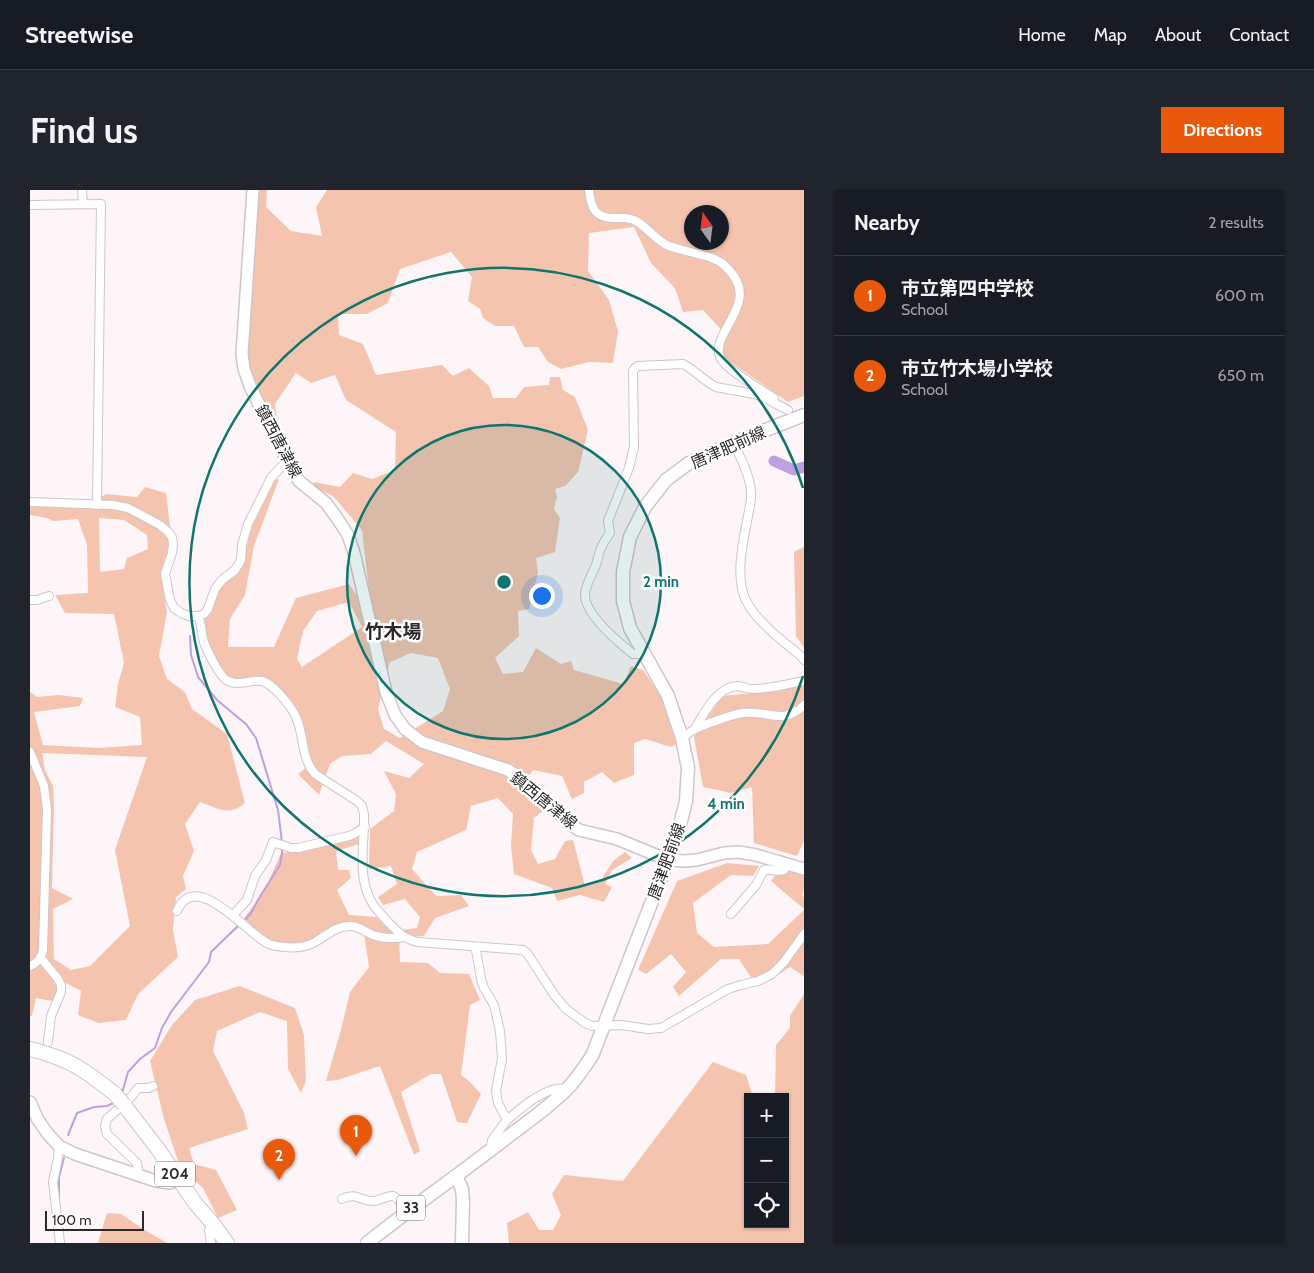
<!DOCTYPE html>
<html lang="en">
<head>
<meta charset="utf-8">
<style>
  :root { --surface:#171b24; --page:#20242c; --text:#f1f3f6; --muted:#9ea1a6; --line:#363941; --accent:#ea580c }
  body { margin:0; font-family:Cabin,"Noto Sans JP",sans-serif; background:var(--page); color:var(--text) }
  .controls { position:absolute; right:15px; bottom:15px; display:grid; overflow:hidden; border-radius:0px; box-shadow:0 1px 4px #0004 }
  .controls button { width:45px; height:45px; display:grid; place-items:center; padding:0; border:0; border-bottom:1px solid var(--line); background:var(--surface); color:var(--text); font:25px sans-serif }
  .compass { position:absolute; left:654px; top:15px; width:45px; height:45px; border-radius:50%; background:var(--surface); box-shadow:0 1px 4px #0004; rotate:346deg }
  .scale { position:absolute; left:15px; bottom:12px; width:99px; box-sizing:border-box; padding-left:5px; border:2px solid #2d292a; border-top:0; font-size:14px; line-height:18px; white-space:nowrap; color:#2d292a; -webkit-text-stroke:4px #fff; paint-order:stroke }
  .you { position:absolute; left:511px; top:405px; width:18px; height:18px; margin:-12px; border:4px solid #fff; border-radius:50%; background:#1a73e8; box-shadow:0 0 0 8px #1a73e833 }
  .badge { display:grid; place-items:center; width:32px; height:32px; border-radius:50%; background:var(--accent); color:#fff; font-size:16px; font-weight:700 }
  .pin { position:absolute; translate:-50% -41px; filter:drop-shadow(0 1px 2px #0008) }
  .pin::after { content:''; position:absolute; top:26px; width:18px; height:15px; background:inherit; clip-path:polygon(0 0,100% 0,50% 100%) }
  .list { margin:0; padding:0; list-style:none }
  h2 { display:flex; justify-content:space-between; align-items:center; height:65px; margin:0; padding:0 20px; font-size:21px }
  h2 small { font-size:16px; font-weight:400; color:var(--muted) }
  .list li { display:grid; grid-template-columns:32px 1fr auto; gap:15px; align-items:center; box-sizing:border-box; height:80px; padding:0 20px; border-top:1px solid var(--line) }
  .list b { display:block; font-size:19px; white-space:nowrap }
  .list p { margin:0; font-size:16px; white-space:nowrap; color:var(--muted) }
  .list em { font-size:16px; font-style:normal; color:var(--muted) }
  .icon { flex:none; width:28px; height:28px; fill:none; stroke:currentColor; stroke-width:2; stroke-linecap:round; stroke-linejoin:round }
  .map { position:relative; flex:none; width:774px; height:1053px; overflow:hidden; border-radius:0px }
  header { display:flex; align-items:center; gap:30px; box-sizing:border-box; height:70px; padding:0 25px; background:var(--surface); border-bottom:1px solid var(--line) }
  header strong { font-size:24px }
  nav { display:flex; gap:28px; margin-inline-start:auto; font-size:18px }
  .intro { display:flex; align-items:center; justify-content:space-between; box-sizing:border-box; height:120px; padding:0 30px }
  h1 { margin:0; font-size:35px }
  .button { padding:12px 22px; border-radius:0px; background:var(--accent); color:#fff; font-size:18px; font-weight:700 }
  main { display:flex; gap:30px; padding:0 30px }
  aside { flex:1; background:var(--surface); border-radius:0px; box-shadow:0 1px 4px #0004 }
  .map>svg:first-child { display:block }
  .green { fill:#f4c4af; fill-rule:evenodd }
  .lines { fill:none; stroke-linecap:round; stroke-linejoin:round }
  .stream { stroke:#be9fe4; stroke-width:2 }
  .river { stroke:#be9fe4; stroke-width:11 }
  .street-casing { stroke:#d0c5c9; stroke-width:10 }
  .secondary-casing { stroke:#d0c5c9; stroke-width:14 }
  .primary-casing { stroke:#d0c5c9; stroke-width:15 }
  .highway-casing { stroke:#d0c5c9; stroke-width:16 }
  .street { stroke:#fff; stroke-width:8 }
  .secondary { stroke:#fff; stroke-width:11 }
  .primary { stroke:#fff; stroke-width:12 }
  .highway { stroke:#fff; stroke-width:14 }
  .highway-bridge-casing { stroke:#d0c5c9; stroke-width:16; stroke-linecap:butt }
  .highway-bridge { stroke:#fff; stroke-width:14 }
  .ring { fill:none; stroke:#0f766e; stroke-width:2.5 }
  .labels { text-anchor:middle; stroke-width:5; stroke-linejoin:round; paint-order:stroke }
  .shield { fill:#fff; stroke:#6c696a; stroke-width:1 }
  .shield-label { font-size:15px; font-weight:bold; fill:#2d292a }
  .street-label { font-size:16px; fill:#2d292a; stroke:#fff }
  .quarter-label { font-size:19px; font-weight:bold; fill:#2d292a; stroke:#fff }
  .centre { fill:#0f766e; stroke:#fff; stroke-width:2.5 }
  .ring-label { font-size:15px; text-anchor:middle; font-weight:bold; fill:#0f766e; stroke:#fff; stroke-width:5; stroke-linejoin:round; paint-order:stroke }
</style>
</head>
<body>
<header>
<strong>Streetwise</strong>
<nav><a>Home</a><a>Map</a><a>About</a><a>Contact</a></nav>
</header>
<div class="intro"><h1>Find us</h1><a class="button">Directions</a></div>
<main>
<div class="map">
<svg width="774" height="1053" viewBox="0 0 774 1053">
  <rect width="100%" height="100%" fill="#fef5f8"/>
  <g class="green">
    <path d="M227,0H237L236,17L261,41L292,46L286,17L297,0H774V206L758,212L695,168L692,156L696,145L673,120L653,122L645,98L621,73L604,37L559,43L558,81L579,110L588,141L583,173L559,172L531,179L518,172L508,157H494L484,136H465L453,128L450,119L438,111L442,87L421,62L370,79L358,113L337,124H308L309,145L333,154L346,185L412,175L423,186L439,178L459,196L463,208H486L494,197L519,195L520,187H530L533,200L545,207L558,240L548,282L535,296L525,299L527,307L524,319L530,328L525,362L506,368L508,382L499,419L488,421L489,446L465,468L473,484L493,482L506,458L531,474L541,471L544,480L593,494L601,476L613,480L634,511L647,554L641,557L615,549L604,553V585L584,593L572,582L554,592V603L542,609L532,586L503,580L495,591L518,617L504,628L501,660L508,674L525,669L535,651L543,650L555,696L570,692L583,671L595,662L602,668L582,680L575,694L582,697L574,712L550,705L527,711L522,698L484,684L481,656L483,624L468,608L441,616L436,640L387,662L382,679L406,706L431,705L439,716L405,728L394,746L369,747L370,772L398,773L410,783L439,784L450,810L440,815L431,885L440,892L451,904L437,933L427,932L411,884H401L371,902L390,961L384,965L350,876L308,890L296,891L311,840L320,802L339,777L333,736L312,733L278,752L251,756L232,746L214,728L234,702L251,663L269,661L328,646L329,654L306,661L308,680H319L321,688L307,700L319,725L346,727L364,741L387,738L390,727L375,709L353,715L348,707L367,694L361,676L339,679L340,639L364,621L366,604L354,581L379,588L394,574L356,551L341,564L312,566L300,574L289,605L268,584L282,573L270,524L242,491L227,487L209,491L196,486L177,453L172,430L181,420L187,401L213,377L220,341L242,290L249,289L224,356L215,405L200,429L198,457H244L266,408L319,394L331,412L340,409L332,340L303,306L282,297L284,292L310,297L323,283L342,289L365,280L366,242L316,210L305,185L281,193L266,183L245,214L247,229L241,232L219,184L216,160ZM662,22H692V52H662ZM319,412L332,437L272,477L267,469L273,441L287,421ZM381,463L408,468L420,499L413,521L370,548L354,539L348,519L360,472Z"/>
    <path d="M115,297L136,303L143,361L132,394L137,422L129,466L137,489L155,502L162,519L197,544L215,613C199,627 187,618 170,612L155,634L164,661L153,686L156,699L146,707L143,740L148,767L108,804L96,830L68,833L48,825L51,801L32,791L22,811L6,808L2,826H0V502L7,507L29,505L53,508L50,516L4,522L13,555L69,558L112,555L110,527L85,517L88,494L94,473L84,424L35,423L25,405L58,403L57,355L48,329L23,331L17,328L0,325V312L57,315L76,304L107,307ZM69,328L94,330L117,345L118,359L97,368L94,379L70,382ZM12,563L117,567L85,660L100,736L60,776L41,780L24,769L23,719L43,709L22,698L24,616L23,596L15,580Z"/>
    <path d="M774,357V458L766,446L764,362Z"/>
    <path d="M774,486V651L767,666L724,653L722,597L701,603L673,597L664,547L692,506L754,500Z"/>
    <path d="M697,673L729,676L723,686L701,685L663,713L667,743L684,757L738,754L774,720V786L760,777L746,786L722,789L709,769H691L649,806L643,797L656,782L641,764L616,784L608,780L647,691Z"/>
    <path d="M750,680L774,685V699L772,706L774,707V719L741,691Z"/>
    <path d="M210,796L265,818L274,845L276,891L271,903L258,879L257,831L230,822L187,841L183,861L214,923L218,939L159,958L164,974L186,980L207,1020L188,1028L173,998L150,977L134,929L120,871L142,835L165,810Z"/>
    <path d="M774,804V1053H479L477,1033L498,1022L509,1040H523L531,1025L522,1004L534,985L593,991L683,872L716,885L723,907H718V1034H755V907H745L746,855L760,838V826Z"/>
    <path d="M77,1023L91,1024L113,1039L137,1053H68Z"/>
  </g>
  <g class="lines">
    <g class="stream">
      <path d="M160,446L161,465L168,487L187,510L216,534L226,548L248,620L252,652"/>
      <path d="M214,731L221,723L229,708L250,675L252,663V657"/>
      <path d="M92,903L98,882L110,869L125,858L132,838L141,822L179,772L181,762L210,734"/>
      <path d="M38,945L47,923L64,917L77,916L85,912"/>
      <path d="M29,1010V987L34,968"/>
    </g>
    <path class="river" d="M744,271L764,280L774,277"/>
    <defs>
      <g id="street">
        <path d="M52,0L53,14"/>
        <path d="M559,0C561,18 565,29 586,28C592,28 598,27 604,30C617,36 624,49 637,55C652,62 682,64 694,75C722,100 707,118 693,145C690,152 687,159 690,167C695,179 732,200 744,208"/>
        <path d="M0,15L71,14L67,315"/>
        <path d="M703,253C712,269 722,289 721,307C721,313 719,320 718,326C713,352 703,392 719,416C732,436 753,451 771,466L774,470"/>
        <path d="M0,312L83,315L98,318L130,335L138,342L142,347L143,354L142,363L135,384L140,410L144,418L151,423L159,426H168L174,424L178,419L185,399L192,390L205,380L211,370L212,355L218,334L241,288L250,278L258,273"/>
        <path d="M0,410H7L19,406"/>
        <path d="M168,426C171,433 172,441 173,449C175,457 188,483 195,489C206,498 220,489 232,491C242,493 259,514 264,523C275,542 270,567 285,584L327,611L332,616L334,624C335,651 327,683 340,709C344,718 352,725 359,733C370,744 373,748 388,752L493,760L497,763L525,806L536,819L555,833L562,836L591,835L618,839L631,838L698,799L711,795L728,791L742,784L754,772L774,744"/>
        <path d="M615,464H603C588,452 554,424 555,404C556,394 562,384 566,375C568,369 569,362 572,356C574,352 577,347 580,343L578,331L599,278L604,257L603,181L605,178L608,176L653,174C665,180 674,191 686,197L724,204L733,207L758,220"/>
        <path d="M665,539C673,524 688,496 708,496C713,497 718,499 723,499C740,499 757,494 774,491"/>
        <path d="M652,548C656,545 661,541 665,539C673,535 704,524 712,523C738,520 753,536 774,515"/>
        <path d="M0,562L14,596L17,619L13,760C11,768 8,773 0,776"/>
        <path d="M147,721C166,677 219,746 239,754C250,758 271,759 281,754C295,748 304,735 322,736C331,737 338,744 346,746C354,748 366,749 373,747"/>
        <path d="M701,724L726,695L734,680C741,678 748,683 754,680L757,674"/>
        <path d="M203,725L217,710L225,686L236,670L243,652L261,658H268L319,646L324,644L335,637"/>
        <path d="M444,757L446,760L451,789L454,798L464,815L470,841L472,869L466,901L468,913L477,930L462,950L460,961"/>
        <path d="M11,768L28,789L31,795V802L21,826L18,852"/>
        <path d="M477,930C491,918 507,904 525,899C529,898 533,899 537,899"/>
        <path d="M29,956L28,968L23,992L30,1053"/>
        <path d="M109,985L107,973L77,944L75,936L77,929L101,907L108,898H119L123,896"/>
        <path d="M312,1009C328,1002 329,1011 343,1011C350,1011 357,1005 363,1006C369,1008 374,1017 378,1021"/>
        <path d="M181,1053L179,1040L184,1035"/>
      </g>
      <g id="secondary">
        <path d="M223,0L212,164L214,179L220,196L258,273L269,291L296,313L307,328L318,345L324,363L356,502L365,525L375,539L392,552L478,580L492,589L538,632L549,640L587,649L638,670L654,671L667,670L694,663L709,662L726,665L774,679"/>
        <path d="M0,912L8,930L18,944L29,956L45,964L126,991L139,993L149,990"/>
      </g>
      <g id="primary">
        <path d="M426,986L432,999L433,1010L432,1053"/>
        <path d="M337,1053C381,1018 427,986 471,952C493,935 517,919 537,899C547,889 554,877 562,866L638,670L650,635L656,611L658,578L652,548L638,506L600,438L593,411V382L600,347L615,317L636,290L659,273L703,253L774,225"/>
      </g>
      <g id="highway">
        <path d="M0,859C8,861 16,863 23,866C46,873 66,889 85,904"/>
        <path d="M94,915L128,959L165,1013L184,1035L197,1053"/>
      </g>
    </defs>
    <use href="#street" class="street-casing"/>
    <use href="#secondary" class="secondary-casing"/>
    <use href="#primary" class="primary-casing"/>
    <use href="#highway" class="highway-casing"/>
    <use href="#street" class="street"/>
    <use href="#secondary" class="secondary"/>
    <use href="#primary" class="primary"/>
    <use href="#highway" class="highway"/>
    <defs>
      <path id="highway-bridge" d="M85,904L94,915"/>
    </defs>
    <use href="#highway-bridge" class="highway-bridge-casing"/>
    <use href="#highway-bridge" class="highway-bridge"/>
  </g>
  <circle cx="474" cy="392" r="157" fill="#0f766e" fill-opacity=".12"/>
  <g class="ring">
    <circle cx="474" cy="392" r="157"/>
    <path d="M773 486A314 314 0 1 1 773 298"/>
  </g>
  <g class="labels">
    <g class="shield">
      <rect x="125" y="971.5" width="40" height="25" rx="4"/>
      <rect x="367" y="1005.5" width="28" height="25" rx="4"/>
    </g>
    <g class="shield-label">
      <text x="145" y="989">204</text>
      <text x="381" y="1023">33</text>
    </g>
    <g class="street-label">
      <text transform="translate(249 251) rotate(62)" y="6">鎮西唐津線</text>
      <text transform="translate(698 257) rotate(-24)" y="6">唐津肥前線</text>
      <text transform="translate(514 610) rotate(39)" y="6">鎮西唐津線</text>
      <text transform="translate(636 671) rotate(-70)" y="6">唐津肥前線</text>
    </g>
    <g class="quarter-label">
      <text x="363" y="448">竹木場</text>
    </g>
  </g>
  <circle cx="474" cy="392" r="8" class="centre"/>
  <g class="ring-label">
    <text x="631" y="397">2 min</text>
    <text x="696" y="619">4 min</text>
  </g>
</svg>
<div class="controls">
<button>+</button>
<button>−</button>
<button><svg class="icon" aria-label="locate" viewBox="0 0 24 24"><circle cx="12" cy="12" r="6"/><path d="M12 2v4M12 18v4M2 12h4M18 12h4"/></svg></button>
</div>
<svg class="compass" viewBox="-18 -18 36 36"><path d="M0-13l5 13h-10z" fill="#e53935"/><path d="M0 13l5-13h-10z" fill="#9ea1a6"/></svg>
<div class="scale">100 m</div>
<div class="you"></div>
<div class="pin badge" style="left:326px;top:966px">1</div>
<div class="pin badge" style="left:249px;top:990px">2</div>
</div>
<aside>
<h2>Nearby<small>2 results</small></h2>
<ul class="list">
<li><span class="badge">1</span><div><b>市立第四中学校</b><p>School</p></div><em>600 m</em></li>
<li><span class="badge">2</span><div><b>市立竹木場小学校</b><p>School</p></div><em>650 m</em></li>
</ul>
</aside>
</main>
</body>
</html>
